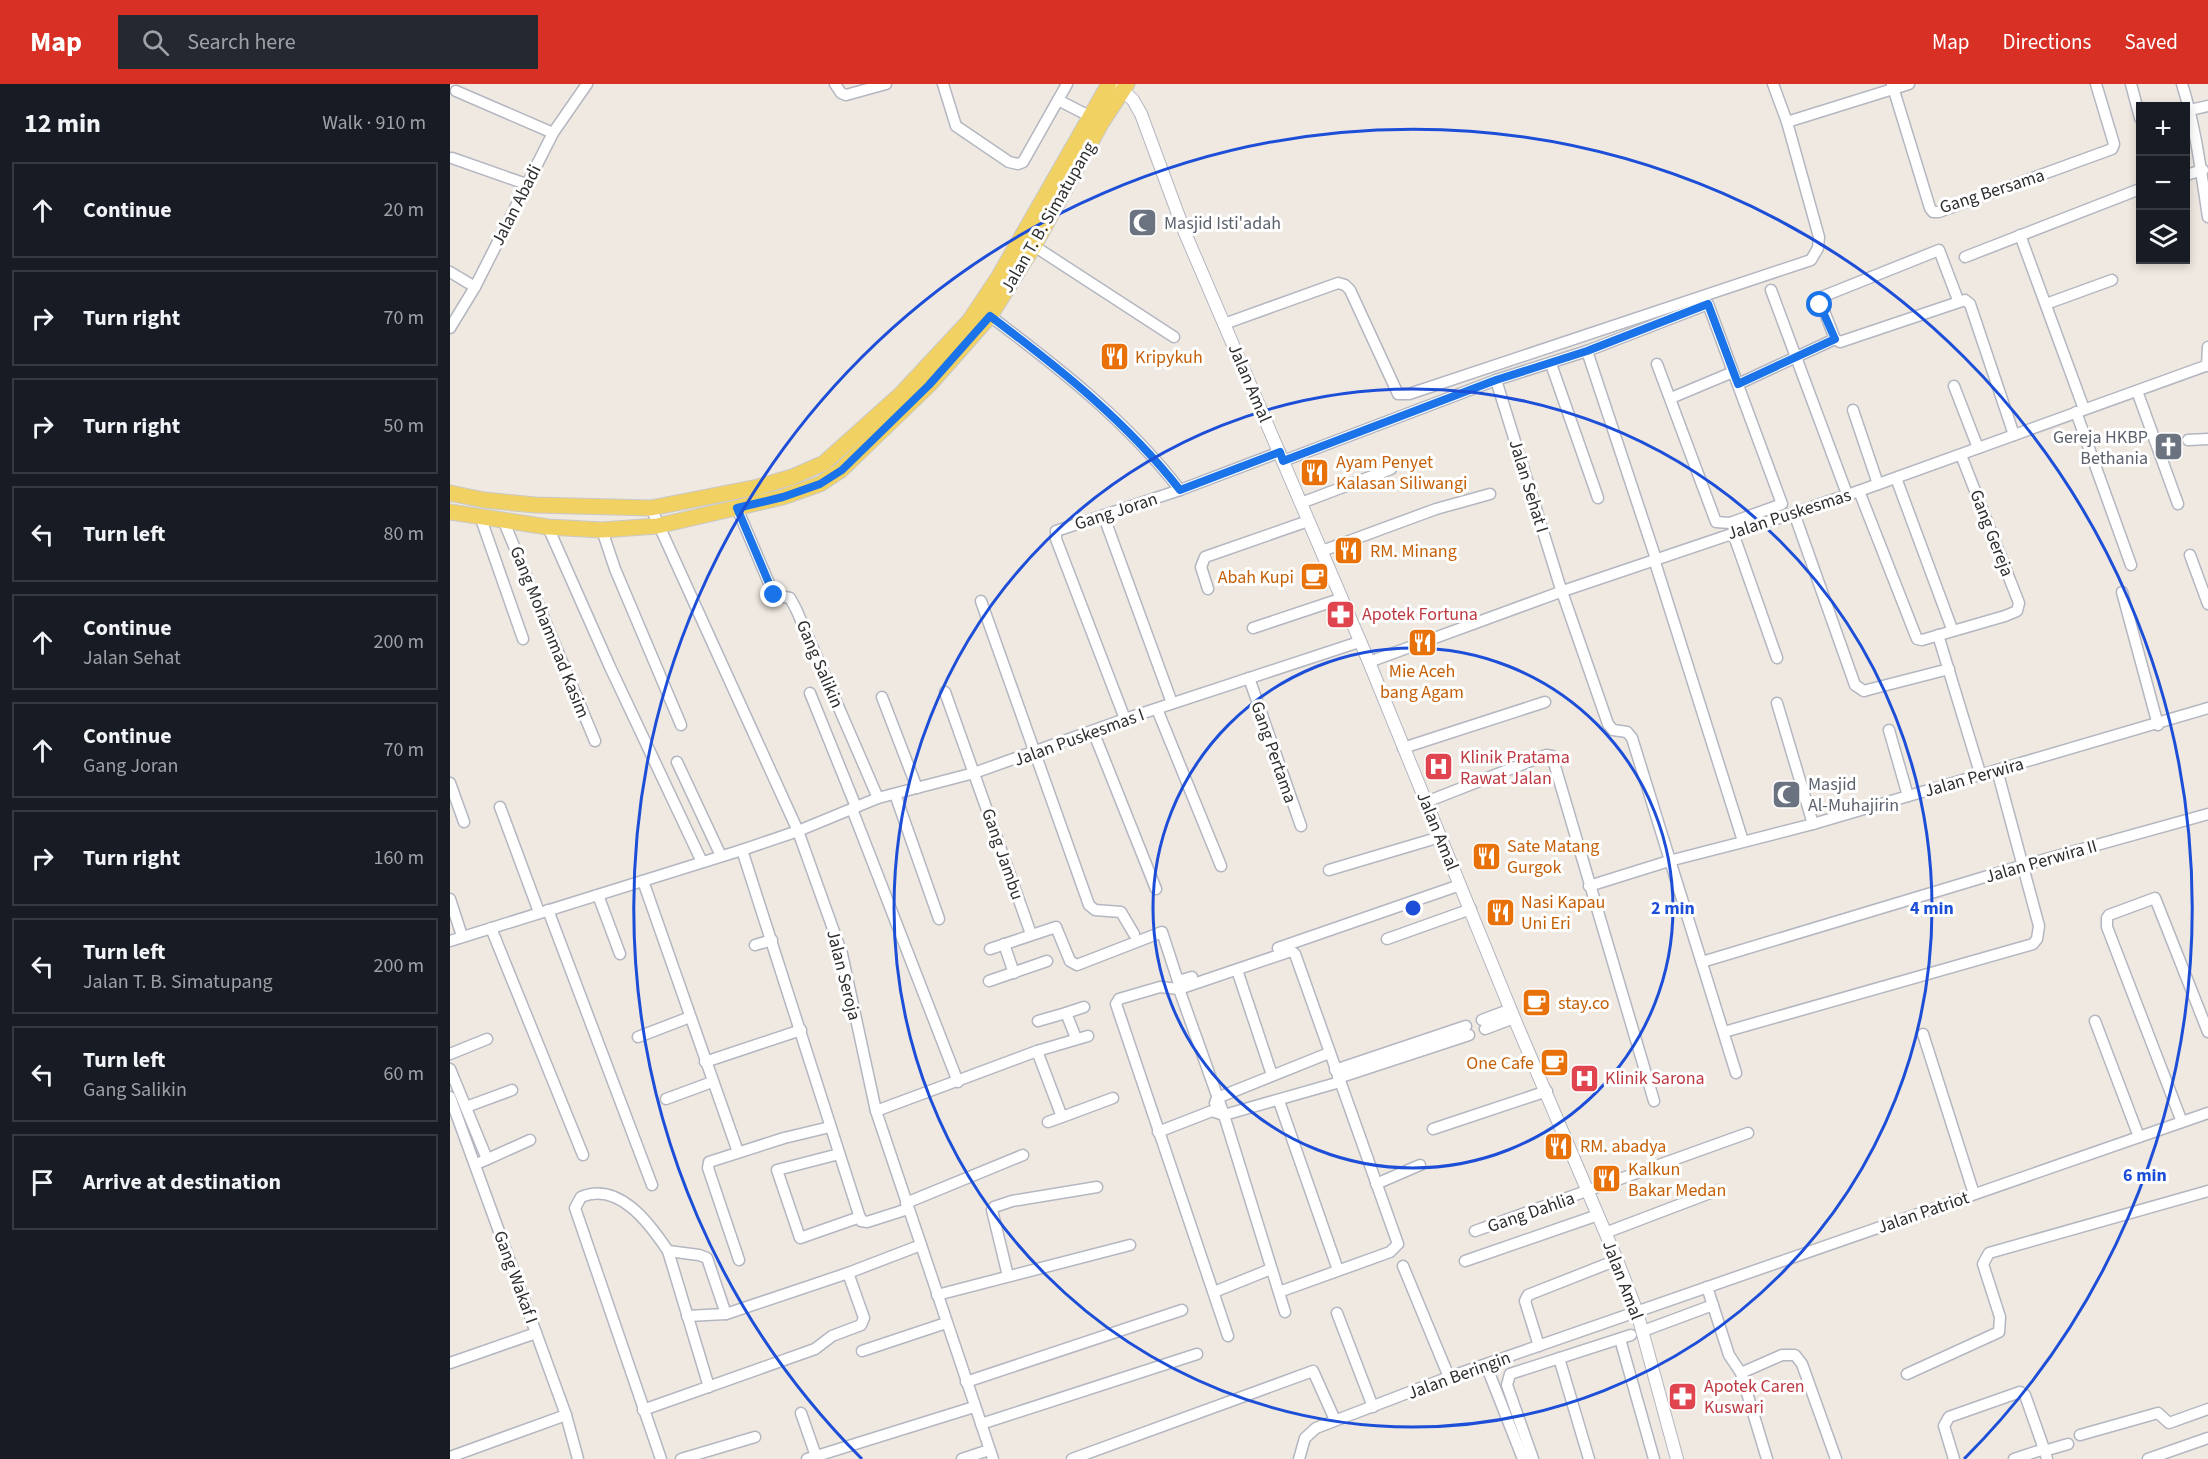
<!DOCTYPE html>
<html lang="en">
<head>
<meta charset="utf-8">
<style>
  :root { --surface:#171b24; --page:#242831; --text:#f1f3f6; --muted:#9ea1a6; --line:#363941; --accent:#d93025 }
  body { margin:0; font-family:"Source Sans 3",sans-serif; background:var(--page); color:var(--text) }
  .controls { position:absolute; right:18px; top:18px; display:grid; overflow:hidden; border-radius:0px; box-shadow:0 3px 9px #0003 }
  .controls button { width:54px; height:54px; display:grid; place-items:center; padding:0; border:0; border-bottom:2px solid var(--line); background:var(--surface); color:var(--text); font:30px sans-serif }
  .stop { position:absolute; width:18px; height:18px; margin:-14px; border:4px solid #1a73e8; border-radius:50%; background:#fff }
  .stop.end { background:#1a73e8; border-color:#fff; box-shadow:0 2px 6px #0008 }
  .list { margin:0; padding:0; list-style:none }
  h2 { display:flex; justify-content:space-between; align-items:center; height:78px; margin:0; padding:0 24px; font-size:26px }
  h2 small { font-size:20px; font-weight:400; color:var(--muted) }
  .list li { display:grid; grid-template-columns:39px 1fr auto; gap:18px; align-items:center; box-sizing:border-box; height:96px; margin:0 12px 12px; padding:0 12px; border:2px solid var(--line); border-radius:0px }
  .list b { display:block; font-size:22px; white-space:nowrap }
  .list p { margin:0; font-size:20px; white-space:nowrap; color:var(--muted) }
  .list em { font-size:20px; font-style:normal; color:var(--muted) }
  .icon { flex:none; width:33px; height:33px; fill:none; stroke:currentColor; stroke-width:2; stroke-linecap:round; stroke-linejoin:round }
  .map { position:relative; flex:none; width:1758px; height:1375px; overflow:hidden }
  header { display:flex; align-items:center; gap:36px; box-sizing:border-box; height:84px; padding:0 30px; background:var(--accent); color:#fff }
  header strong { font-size:28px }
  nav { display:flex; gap:33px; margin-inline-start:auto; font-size:21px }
  .search { width:420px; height:54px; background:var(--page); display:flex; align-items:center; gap:15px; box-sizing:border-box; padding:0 21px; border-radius:0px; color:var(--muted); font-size:22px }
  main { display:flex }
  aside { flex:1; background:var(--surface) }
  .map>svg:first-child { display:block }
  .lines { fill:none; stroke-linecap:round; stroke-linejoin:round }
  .minor-casing { stroke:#b4b7c1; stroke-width:13 }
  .tertiary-casing { stroke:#b4b7c1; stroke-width:14 }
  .primary-casing { stroke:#c9c9c9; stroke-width:17 }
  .minor { stroke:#fff; stroke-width:10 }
  .tertiary { stroke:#fff; stroke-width:12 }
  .primary { stroke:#f2d163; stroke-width:15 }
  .route { stroke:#1a73e8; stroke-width:8 }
  .ring { fill:none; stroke:#1d4ed8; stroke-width:3 }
  .labels { text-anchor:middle; stroke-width:6; stroke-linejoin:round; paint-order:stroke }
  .street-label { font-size:18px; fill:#2e2e2e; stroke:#fff }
  .worship-label { font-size:18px; fill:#5b616d; stroke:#fff; text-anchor:start }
  .food-label { font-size:18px; fill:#c56008; stroke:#fff; text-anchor:start }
  .health-label { font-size:18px; fill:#be3a42; stroke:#fff; text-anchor:start }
  .centre { fill:#1d4ed8; stroke:#fff; stroke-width:3 }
  .ring-label { font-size:18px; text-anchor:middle; font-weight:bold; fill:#1d4ed8; stroke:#fff; stroke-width:6; stroke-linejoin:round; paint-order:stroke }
</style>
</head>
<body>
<header>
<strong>Map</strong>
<div class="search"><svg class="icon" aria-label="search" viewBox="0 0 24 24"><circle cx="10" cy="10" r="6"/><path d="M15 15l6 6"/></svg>Search here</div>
<nav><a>Map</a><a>Directions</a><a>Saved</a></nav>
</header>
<main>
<aside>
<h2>12 min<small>Walk · 910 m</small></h2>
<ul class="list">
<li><svg class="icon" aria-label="ahead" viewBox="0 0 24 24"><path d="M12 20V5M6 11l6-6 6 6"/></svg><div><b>Continue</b></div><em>20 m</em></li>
<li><svg class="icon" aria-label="right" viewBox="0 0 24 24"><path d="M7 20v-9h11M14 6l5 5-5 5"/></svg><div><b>Turn right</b></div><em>70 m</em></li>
<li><svg class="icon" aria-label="right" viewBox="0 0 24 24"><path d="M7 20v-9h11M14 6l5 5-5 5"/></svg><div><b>Turn right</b></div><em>50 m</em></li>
<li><svg class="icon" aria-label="left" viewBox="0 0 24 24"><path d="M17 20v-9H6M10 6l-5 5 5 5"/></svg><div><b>Turn left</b></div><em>80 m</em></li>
<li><svg class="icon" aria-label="ahead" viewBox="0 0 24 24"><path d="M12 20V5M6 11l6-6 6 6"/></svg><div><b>Continue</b><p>Jalan Sehat</p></div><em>200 m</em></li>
<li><svg class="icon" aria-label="ahead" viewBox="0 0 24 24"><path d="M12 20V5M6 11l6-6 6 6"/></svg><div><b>Continue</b><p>Gang Joran</p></div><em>70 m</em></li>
<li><svg class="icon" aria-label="right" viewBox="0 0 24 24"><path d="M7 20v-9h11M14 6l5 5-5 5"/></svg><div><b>Turn right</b></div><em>160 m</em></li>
<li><svg class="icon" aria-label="left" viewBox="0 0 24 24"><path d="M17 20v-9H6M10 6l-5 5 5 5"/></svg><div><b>Turn left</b><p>Jalan T. B. Simatupang</p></div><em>200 m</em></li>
<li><svg class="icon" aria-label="left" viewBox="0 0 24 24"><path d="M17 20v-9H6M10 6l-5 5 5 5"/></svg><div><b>Turn left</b><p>Gang Salikin</p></div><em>60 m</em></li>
<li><svg class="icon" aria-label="arrive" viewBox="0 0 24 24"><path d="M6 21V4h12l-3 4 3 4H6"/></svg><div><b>Arrive at destination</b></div></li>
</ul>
</aside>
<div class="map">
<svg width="1758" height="1375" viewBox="0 0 1758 1375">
  <rect width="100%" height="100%" fill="#efe9e1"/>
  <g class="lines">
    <defs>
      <g id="minor">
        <path d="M385,0L391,9L396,11L436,0"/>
        <path d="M493,0L506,42L559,78L568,80L573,78L617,0"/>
        <path d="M1442,0L1480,124L1483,128H1489L1662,65L1664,60L1646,0"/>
        <path d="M1681,0L1690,34"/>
        <path d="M1732,0C1746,44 1751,88 1758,133"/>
        <path d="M6,7L103,49"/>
        <path d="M608,16L645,35"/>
        <path d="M1740,26L1758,22"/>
        <path d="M1337,38L1459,0"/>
        <path d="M2,74L76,100"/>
        <path d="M1736,91L1753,86"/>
        <path d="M1570,151L1634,325"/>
        <path d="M584,162L724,253"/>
        <path d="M1515,173L1690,105"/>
        <path d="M0,188L25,203"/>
        <path d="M1321,206L1397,410"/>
        <path d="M1508,216L1489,166L1369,214L1385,255L1390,258L1515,216L1520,220L1564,351"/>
        <path d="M1596,220L1662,196"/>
        <path d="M540,232C609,284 677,337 730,406"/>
        <path d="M774,240L888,199L895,201L900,206L948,310H959L1361,176L1368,164L1369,153L1337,38L1323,0"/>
        <path d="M0,244L25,203L103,49L137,0"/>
        <path d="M1137,267L1206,475"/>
        <path d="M1101,280L1148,414"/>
        <path d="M1757,282L1758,263"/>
        <path d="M1046,296L1110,502L1158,640L1163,646L1177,648L1182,654L1286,989"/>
        <path d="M1288,300L1385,255"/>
        <path d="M1504,302L1528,364"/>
        <path d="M1687,307L1728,420"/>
        <path d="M1221,314L1283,288"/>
        <path d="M1403,326L1428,400"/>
        <path d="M1626,328L1681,481"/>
        <path d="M1738,356L1758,355"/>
        <path d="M833,377L1046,296L1137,267L1258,220L1332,420L1280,439L1266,438L1207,280"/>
        <path d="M1446,394L1502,545"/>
        <path d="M1409,407L1467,555L1472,556L1555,532L1567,527L1569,519L1511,371"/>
        <path d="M851,419L941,385"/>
        <path d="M201,424L348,747L392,870L426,1027L543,1375"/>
        <path d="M287,424L324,511L340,514L346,525L428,714"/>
        <path d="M1344,429L1405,601L1414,607L1421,605L1499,585"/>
        <path d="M30,432L73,555"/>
        <path d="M654,433L722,619"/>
        <path d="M54,438L145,657"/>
        <path d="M98,443L160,583L252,778"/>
        <path d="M152,446L165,485L231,641"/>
        <path d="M1283,449L1327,574"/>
        <path d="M872,467L986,425L1040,410"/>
        <path d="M1740,471L1758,520"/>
        <path d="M1204,475L1293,757"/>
        <path d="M758,505L751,483L755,473L858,437"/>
        <path d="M1672,508L1708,641"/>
        <path d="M531,517L639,821L645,826L671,828L684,850"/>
        <path d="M803,544L890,515"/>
        <path d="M1488,551L1531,692"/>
        <path d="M919,578L1113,507L1409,407L1758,281"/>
        <path d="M799,594L851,742"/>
        <path d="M495,608L581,850"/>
        <path d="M360,609L406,723"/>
        <path d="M432,613L467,704"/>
        <path d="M1327,619L1363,740"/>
        <path d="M707,625L771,782"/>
        <path d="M675,635L606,455V447L730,406L830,368"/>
        <path d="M1439,646L1458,712"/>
        <path d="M643,647L706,805"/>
        <path d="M953,664L1095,618"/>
        <path d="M227,678L271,772"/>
        <path d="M0,699L14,738"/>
        <path d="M445,710L489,835"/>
        <path d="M976,718L1096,671L1102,672L1204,1017"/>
        <path d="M50,723L89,828"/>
        <path d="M402,725L508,998"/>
        <path d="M292,766L411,1137L417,1138L458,1125"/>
        <path d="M879,786L990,753"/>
        <path d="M193,797L288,1068"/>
        <path d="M1139,802L1219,777L1363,740L1758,624"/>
        <path d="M148,811L170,870"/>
        <path d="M0,815L12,852"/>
        <path d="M98,826L202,1101"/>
        <path d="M41,844L133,1071"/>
        <path d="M937,855L1021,825"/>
        <path d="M0,857L292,766L348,747L428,714L524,689L675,635L909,558"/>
        <path d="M554,860L564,889"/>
        <path d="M305,861L322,856"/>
        <path d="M828,864L1010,801"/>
        <path d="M540,865L606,843L620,877L627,881L712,848L728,897L742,893"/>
        <path d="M1252,878L1571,782L1758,730"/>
        <path d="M787,886L822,991"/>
        <path d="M539,897L597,877"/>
        <path d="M729,905L774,1031L835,1228"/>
        <path d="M1032,936L1061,925"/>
        <path d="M588,937L616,929"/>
        <path d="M1645,937L1689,1053"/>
        <path d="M1035,945L1064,934"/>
        <path d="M1274,948L1583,860L1587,855L1589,842L1547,686"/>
        <path d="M1473,950L1524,1110"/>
        <path d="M188,953L240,933"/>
        <path d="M626,954L616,929L634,923"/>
        <path d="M587,967L612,1033L598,1038"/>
        <path d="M0,970L37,955"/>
        <path d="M255,978L351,946"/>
        <path d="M0,985L37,1075"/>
        <path d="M885,986L1016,942"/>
        <path d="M888,994L1019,951"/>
        <path d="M0,1013L116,1331L128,1375"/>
        <path d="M216,1015L262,998"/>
        <path d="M829,1017L888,1186"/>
        <path d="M765,1019L767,1014L879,969"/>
        <path d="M16,1023L62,1006"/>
        <path d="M426,1027L587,967L638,952"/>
        <path d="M612,1033L663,1014"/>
        <path d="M1732,1038L1657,843V834L1659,831L1705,814L1758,948"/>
        <path d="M983,1045L1097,1007"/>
        <path d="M708,1048L762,1027L774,1031L890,998"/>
        <path d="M389,1070L327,1086L350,1154L410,1133"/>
        <path d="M31,1078L80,1056"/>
        <path d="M926,1100L970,1081"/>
        <path d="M456,1119L573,1071"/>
        <path d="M1025,1147L1298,1049"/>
        <path d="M1155,1149L1268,1106"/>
        <path d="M218,1167L249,1171L257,1174L276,1230"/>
        <path d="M289,1176L258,1084L259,1078L334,1054L380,1043"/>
        <path d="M1015,1177L1148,1131"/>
        <path d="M953,1182L999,1293"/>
        <path d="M558,1192L542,1126L544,1123L562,1117L647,1103"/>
        <path d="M1257,1203L1279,1271L1291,1289L1317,1375"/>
        <path d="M764,1208L821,1185"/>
        <path d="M487,1211L680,1161"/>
        <path d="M887,1229L923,1323"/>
        <path d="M237,1232L276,1230L398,1189L471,1161"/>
        <path d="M1193,1247L1263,1221"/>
        <path d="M778,1252L666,920L669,915L710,903L729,905L841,867L845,870L948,1160L940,1168L829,1208"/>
        <path d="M1170,1255L1204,1375"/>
        <path d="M1089,1262L1075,1217L1078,1211L1167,1176"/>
        <path d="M412,1267L496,1239"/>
        <path d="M1109,1274L1139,1375"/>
        <path d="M0,1279L86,1249"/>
        <path d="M1036,1281L1073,1375"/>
        <path d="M1291,1289L1332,1271H1345L1352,1280L1386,1375"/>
        <path d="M1457,1290L1549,1248L1550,1233L1533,1180L1539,1169L1758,1107"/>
        <path d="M516,1298L732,1226"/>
        <path d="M193,1326L365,1265L382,1252L411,1241L414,1234L398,1189"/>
        <path d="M351,1329L366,1372"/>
        <path d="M531,1340L747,1270"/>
        <path d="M1630,1351L1708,1329L1719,1339L1758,1325"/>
        <path d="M1594,1367L1618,1360"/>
        <path d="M0,1373L116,1331"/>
        <path d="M211,1375L125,1124L131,1113C169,1097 200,1140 218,1167L259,1303"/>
        <path d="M231,1375L305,1353"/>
        <path d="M357,1375L524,1323"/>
        <path d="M512,1375L539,1366"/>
        <path d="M622,1375L863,1287L885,1336"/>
        <path d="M849,1375L855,1354L866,1344L999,1293L1758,1029"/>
        <path d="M1083,1375L1057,1301L1060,1290L1181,1251"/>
        <path d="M1504,1375L1494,1342L1499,1333L1570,1308L1575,1311L1594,1365"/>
        <path d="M1564,1375L1594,1365L1597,1375"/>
        <path d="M1698,1375L1758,1354"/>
      </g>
      <path id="tertiary" d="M668,2L683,16L691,30L735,149L919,578L1064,934L1167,1176L1187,1228L1227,1375"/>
      <g id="primary">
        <path d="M0,409L34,416L85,421L201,424L308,403L342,393L374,379L451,310L520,236L548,194L659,0"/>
        <path d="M0,428L98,443L152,446L207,442L333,413L370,400L391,386L479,301L540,232L584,162L652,38L677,0"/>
      </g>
    </defs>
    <use href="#minor" class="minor-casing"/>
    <use href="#tertiary" class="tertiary-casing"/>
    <use href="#primary" class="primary-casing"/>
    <use href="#minor" class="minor"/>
    <use href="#tertiary" class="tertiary"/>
    <use href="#primary" class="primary"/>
  </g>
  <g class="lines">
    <path class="route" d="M324,511L287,424L333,413L370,400L392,386L479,301L540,232C609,284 677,338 730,406L830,368L833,377L1046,296L1137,267L1258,220L1288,300L1385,255L1370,221"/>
  </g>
  <g class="ring">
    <circle cx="963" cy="824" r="260"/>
    <circle cx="963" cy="824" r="519"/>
    <path d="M412 1375A779 779 0 1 1 1514 1375"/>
  </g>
  <defs>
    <symbol id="mosque-square" viewBox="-11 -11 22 22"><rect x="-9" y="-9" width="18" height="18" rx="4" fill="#6b7280" stroke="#fff"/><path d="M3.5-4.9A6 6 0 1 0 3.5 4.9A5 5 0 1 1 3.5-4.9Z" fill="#fff"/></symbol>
    <symbol id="restaurant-square" viewBox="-11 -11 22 22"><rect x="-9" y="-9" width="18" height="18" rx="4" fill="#e8710a" stroke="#fff"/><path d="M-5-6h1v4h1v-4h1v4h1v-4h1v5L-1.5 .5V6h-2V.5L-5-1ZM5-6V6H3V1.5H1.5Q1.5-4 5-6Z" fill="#fff"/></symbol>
    <symbol id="church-square" viewBox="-11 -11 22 22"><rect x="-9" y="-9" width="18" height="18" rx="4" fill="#6b7280" stroke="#fff"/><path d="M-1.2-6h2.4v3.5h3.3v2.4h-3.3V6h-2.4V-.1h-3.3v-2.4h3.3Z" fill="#fff"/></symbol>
    <symbol id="cafe-square" viewBox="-11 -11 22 22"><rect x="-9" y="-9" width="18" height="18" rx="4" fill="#e8710a" stroke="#fff"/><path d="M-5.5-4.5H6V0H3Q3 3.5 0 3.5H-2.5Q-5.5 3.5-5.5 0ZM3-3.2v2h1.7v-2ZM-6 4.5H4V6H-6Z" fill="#fff"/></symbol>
    <symbol id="pharmacy-square" viewBox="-11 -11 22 22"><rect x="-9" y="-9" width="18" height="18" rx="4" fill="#e0444e" stroke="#fff"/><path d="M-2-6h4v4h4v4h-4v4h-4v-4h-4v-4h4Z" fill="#fff"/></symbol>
    <symbol id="hospital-square" viewBox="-11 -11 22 22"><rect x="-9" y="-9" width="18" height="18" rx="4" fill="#e0444e" stroke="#fff"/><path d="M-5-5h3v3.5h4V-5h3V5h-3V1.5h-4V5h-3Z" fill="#fff"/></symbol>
  </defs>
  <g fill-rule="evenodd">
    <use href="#mosque-square" x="676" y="122" width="33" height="33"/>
    <use href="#restaurant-square" x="648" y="256" width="33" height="33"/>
    <use href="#church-square" x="1702" y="346" width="33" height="33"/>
    <use href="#restaurant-square" x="848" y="372" width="33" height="33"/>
    <use href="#restaurant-square" x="882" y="450" width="33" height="33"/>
    <use href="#cafe-square" x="848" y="476" width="33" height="33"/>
    <use href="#pharmacy-square" x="874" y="514" width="33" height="33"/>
    <use href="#restaurant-square" x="956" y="542" width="33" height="33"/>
    <use href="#hospital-square" x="972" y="666" width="33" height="33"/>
    <use href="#mosque-square" x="1320" y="694" width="33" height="33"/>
    <use href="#restaurant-square" x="1020" y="756" width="33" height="33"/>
    <use href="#restaurant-square" x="1034" y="812" width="33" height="33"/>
    <use href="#cafe-square" x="1070" y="902" width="33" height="33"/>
    <use href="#cafe-square" x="1088" y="962" width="33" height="33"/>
    <use href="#hospital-square" x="1118" y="978" width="33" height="33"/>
    <use href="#restaurant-square" x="1092" y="1046" width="33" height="33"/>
    <use href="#restaurant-square" x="1140" y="1078" width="33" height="33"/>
    <use href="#pharmacy-square" x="1216" y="1296" width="33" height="33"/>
  </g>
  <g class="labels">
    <g class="street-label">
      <text transform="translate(1542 107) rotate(-18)" y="6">Gang Bersama</text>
      <text transform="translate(66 121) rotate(-63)" y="6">Jalan Abadi</text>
      <text transform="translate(598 133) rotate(-60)" y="6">Jalan T. B. Simatupang</text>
      <text transform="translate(800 299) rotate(67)" y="6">Jalan Amal</text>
      <text transform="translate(1079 402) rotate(73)" y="6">Jalan Sehat I</text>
      <text transform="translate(666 427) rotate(-18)" y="6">Gang Joran</text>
      <text transform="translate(1339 430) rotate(-18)" y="6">Jalan Puskesmas</text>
      <text transform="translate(1542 449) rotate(69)" y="6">Gang Gereja</text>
      <text transform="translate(100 548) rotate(68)" y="6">Gang Mohammad Kasim</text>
      <text transform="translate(370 580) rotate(67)" y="6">Gang Salikin</text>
      <text transform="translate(629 653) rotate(-20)" y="6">Jalan Puskesmas I</text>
      <text transform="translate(824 668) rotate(71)" y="6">Gang Pertama</text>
      <text transform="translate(1524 693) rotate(-16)" y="6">Jalan Perwira</text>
      <text transform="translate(988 747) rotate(68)" y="6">Jalan Amal</text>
      <text transform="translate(553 770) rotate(71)" y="6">Gang Jambu</text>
      <text transform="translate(1591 777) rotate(-16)" y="6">Jalan Perwira II</text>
      <text transform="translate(394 891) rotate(76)" y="6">Jalan Seroja</text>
      <text transform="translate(1081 1128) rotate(-19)" y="6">Gang Dahlia</text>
      <text transform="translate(1473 1128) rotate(-19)" y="6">Jalan Patriot</text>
      <text transform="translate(66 1193) rotate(70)" y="6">Gang Wakaf I</text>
      <text transform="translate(1173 1196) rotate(69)" y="6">Jalan Amal</text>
      <text transform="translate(1009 1291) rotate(-20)" y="6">Jalan Beringin</text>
    </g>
    <g class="worship-label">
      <text x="714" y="145">Masjid Isti'adah</text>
      <text x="1698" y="359" text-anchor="end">Gereja HKBP<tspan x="1698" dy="21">Bethania</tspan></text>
      <text x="1358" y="706">Masjid<tspan x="1358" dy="21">Al-Muhajirin</tspan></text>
    </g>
    <g class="food-label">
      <text x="685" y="279">Kripykuh</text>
      <text x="886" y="384">Ayam Penyet<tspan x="886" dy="21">Kalasan Siliwangi</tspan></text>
      <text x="920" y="473">RM. Minang</text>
      <text x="844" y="499" text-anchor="end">Abah Kupi</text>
      <text x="972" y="593" text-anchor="middle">Mie Aceh<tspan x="972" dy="21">bang Agam</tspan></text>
      <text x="1057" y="768">Sate Matang<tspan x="1057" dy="21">Gurgok</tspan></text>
      <text x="1071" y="824">Nasi Kapau<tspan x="1071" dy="21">Uni Eri</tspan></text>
      <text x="1108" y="925">stay.co</text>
      <text x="1084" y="985" text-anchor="end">One Cafe</text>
      <text x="1130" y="1068">RM. abadya</text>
      <text x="1178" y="1091">Kalkun<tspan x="1178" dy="21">Bakar Medan</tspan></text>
    </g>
    <g class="health-label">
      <text x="912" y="536">Apotek Fortuna</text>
      <text x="1010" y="679">Klinik Pratama<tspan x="1010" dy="21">Rawat Jalan</tspan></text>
      <text x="1155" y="1000">Klinik Sarona</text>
      <text x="1254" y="1308">Apotek Caren<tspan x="1254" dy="21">Kuswari</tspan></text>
    </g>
  </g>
  <circle cx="963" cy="824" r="9" class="centre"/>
  <g class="ring-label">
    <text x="1223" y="830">2 min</text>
    <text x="1482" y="830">4 min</text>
    <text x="1695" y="1097">6 min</text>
  </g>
</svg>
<div class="controls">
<button>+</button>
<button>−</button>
<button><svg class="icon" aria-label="layers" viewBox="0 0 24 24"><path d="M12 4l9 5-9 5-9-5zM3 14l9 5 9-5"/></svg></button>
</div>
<div class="stop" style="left:1370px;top:221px"></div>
<div class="stop end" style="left:324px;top:511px"></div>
</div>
</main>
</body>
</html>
